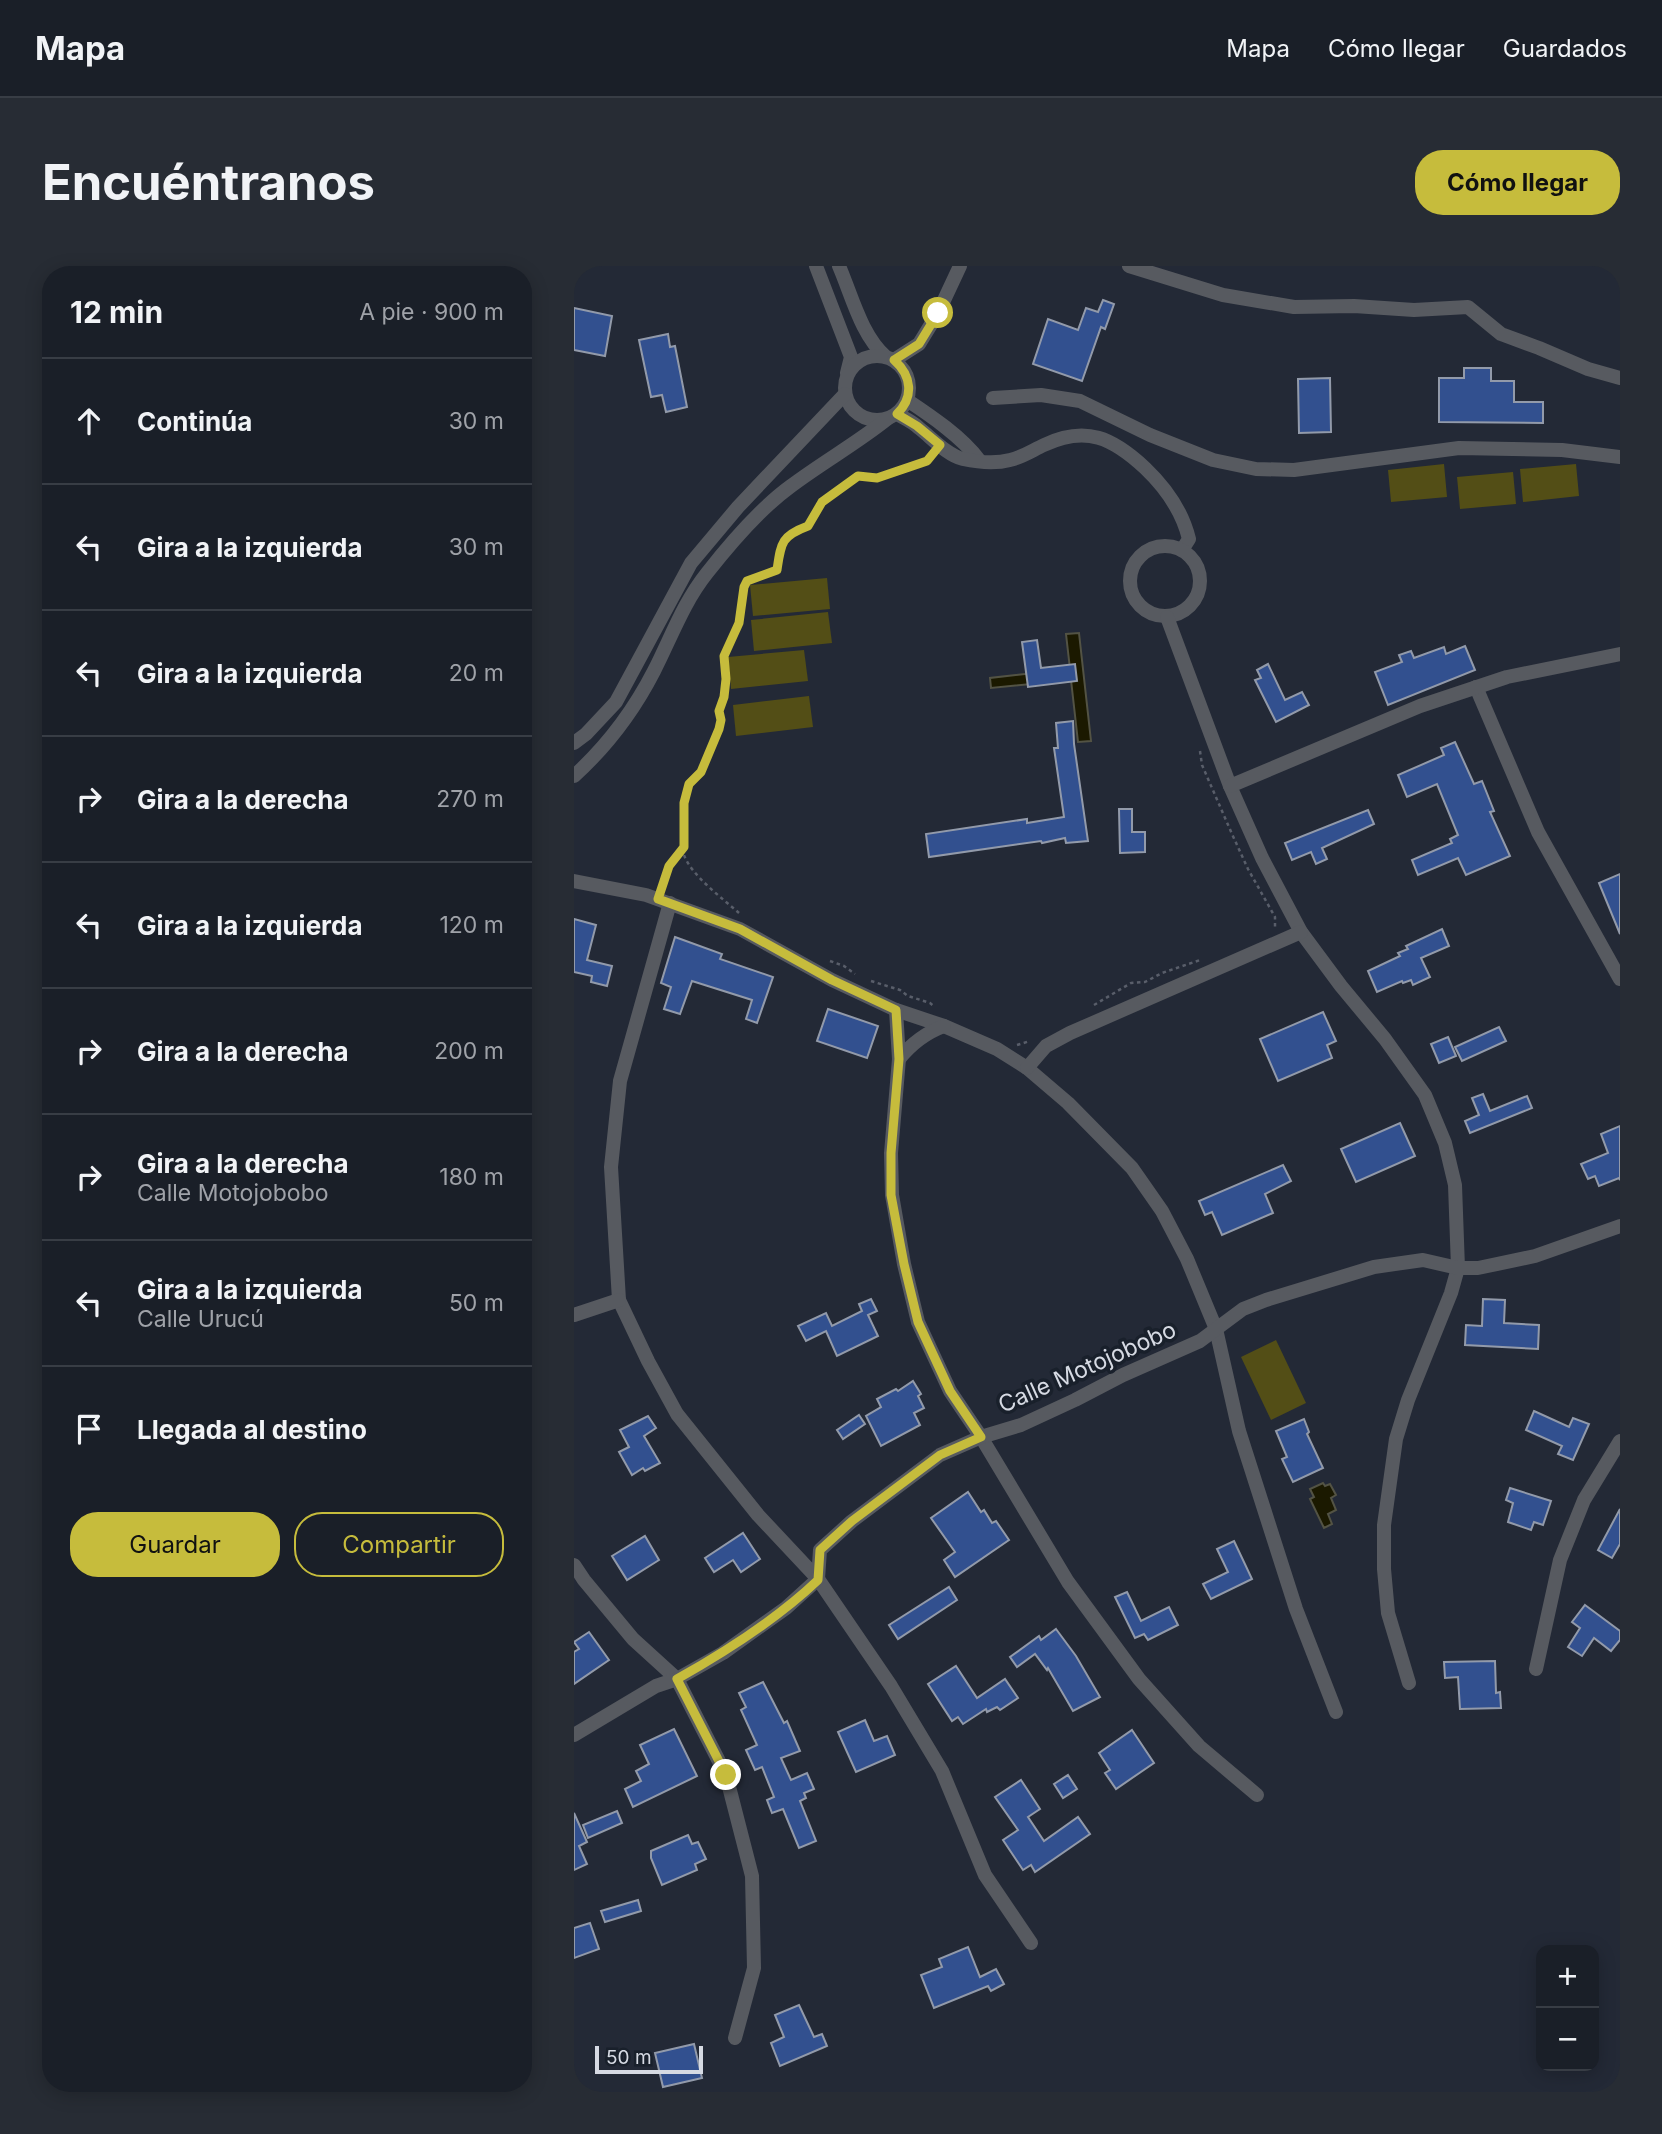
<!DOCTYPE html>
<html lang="es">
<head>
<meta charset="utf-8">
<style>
  :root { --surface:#1a1f28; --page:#272c34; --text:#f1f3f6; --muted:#9fa2a8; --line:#383d45; --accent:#c6bc3c }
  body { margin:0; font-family:Inter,sans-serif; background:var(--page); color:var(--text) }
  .controls { position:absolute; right:21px; bottom:21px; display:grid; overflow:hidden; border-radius:14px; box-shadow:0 4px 18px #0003 }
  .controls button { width:63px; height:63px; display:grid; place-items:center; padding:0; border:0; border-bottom:2px solid var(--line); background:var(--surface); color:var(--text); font:35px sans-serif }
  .scale { position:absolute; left:21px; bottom:18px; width:108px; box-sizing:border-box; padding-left:7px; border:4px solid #d6dae3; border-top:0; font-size:19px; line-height:24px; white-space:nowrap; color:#d6dae3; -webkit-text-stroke:5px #19202b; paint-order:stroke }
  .stop { position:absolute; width:21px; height:21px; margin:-16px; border:5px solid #c6bc3c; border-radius:50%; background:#fff }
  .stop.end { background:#c6bc3c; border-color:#fff; box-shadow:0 2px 7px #0008 }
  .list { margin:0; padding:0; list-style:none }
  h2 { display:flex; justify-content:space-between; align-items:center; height:91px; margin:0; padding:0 28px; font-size:30px }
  h2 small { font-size:23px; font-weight:400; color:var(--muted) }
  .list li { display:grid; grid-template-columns:46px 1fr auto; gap:21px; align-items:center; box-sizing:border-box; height:126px; padding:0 28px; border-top:2px solid var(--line) }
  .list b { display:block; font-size:26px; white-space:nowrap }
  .list p { margin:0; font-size:23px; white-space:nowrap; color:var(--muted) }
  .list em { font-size:23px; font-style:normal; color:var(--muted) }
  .actions { display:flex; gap:14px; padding:21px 28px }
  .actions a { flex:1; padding:16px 0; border:2px solid var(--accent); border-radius:28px; text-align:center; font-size:24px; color:var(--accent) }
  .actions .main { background:var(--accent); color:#111 }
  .icon { flex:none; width:38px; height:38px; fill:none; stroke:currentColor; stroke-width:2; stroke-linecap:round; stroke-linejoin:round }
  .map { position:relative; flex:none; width:1046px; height:1826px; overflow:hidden; border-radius:28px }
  header { display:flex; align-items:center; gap:42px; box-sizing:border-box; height:98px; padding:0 35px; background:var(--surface); border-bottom:2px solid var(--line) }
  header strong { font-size:33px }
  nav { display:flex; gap:38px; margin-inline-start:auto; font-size:24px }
  .intro { display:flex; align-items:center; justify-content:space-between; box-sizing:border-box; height:168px; padding:0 42px }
  h1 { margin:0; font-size:49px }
  .button { padding:18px 32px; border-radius:28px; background:var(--accent); color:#111; font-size:24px; font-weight:700 }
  main { display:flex; gap:42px; padding:0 42px }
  aside { flex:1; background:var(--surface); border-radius:28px; box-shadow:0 4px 18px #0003 }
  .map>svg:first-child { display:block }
  .green { fill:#534e16 }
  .water { fill:#1b1900; stroke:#535344; stroke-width:2 }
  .building { fill:#32508f; stroke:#929aaa; stroke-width:2 }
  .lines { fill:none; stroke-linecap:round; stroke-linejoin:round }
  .path { stroke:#595e6a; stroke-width:2.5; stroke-dasharray:3.5 3.5; stroke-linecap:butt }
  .minor { stroke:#575a60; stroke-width:14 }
  .route { stroke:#c6bc3c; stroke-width:9 }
  .labels { text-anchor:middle; stroke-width:7; stroke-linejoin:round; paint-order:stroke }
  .street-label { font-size:23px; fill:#d6dae3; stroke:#19202b }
</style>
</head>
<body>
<header>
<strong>Mapa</strong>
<nav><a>Mapa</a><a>Cómo llegar</a><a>Guardados</a></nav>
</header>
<div class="intro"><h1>Encuéntranos</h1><a class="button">Cómo llegar</a></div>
<main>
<aside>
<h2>12 min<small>A pie · 900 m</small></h2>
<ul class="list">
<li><svg class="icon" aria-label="ahead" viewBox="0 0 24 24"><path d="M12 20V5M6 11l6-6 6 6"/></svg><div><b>Continúa</b></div><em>30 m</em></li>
<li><svg class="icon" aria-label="left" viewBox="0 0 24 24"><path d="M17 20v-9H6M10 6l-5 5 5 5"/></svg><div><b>Gira a la izquierda</b></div><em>30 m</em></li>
<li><svg class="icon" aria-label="left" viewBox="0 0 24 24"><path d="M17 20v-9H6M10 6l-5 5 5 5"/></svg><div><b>Gira a la izquierda</b></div><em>20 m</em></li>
<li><svg class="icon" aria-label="right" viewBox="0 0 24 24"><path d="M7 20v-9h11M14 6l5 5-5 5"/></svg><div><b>Gira a la derecha</b></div><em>270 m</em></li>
<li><svg class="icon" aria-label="left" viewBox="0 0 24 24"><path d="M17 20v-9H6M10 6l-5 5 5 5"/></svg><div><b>Gira a la izquierda</b></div><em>120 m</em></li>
<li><svg class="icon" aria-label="right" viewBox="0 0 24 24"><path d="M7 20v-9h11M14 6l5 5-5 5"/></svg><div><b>Gira a la derecha</b></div><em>200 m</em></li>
<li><svg class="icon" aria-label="right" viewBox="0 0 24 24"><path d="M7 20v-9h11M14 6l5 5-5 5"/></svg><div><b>Gira a la derecha</b><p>Calle Motojobobo</p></div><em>180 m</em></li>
<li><svg class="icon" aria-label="left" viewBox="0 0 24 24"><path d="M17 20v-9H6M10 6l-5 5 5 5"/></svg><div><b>Gira a la izquierda</b><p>Calle Urucú</p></div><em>50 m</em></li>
<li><svg class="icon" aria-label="arrive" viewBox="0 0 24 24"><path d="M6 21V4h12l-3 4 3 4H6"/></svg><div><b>Llegada al destino</b></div></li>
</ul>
<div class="actions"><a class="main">Guardar</a><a>Compartir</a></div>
</aside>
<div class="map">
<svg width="1046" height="1826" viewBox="0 0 1046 1826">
  <rect width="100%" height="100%" fill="#232936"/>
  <g class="green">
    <path d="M870,198L873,231L817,236L814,204Z"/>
    <path d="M1002,198L1005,230L949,236L946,203Z"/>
    <path d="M939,206L942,238L886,243L883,211Z"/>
    <path d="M253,312L256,343L179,350L176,319Z"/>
    <path d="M254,346L258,377L180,385L177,354Z"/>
    <path d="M230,384L234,415L157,423L154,391Z"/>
    <path d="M235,430L239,461L162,470L159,439Z"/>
    <path d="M702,1074L732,1137L697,1154L667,1091Z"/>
  </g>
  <g class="water">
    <path d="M505,367L517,475L504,476L497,414L417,422L416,412L496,403L492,368Z"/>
    <path d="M749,1217L751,1220L756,1218L762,1229L757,1232L762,1244L754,1248L758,1258L750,1262L736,1233L740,1231L736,1223Z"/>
  </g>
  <g class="building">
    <path d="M529,34L540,38L531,63L527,61L508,115L459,98L474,53L504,64L512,42L524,46Z"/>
    <path d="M0,42L38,50L31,90L0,84Z"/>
    <path d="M94,68L96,81L101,80L113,141L92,146L88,129L77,131L65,74Z"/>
    <path d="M890,102H917V115H940V136H969V157L865,156V112H890Z"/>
    <path d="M756,112L757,166L725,167L724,113Z"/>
    <path d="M463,374L467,402L501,398L503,415L454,421L448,376Z"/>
    <path d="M891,380L901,404L814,439L801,406L828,396L825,389L837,385L840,392L870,381L872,388Z"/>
    <path d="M694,398L711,434L728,426L735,439L702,456L681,414L687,412L683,404Z"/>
    <path d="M499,455L500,478L514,575L492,577L491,572L468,577L467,575L355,591L352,568L453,553V557L490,551L480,482H484L482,457Z"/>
    <path d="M881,476L900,518L908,515L920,545L916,546L936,590L892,609L884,592L844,609L838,594L878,577L876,573L884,569L863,518L833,531L824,509L870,489L867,482Z"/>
    <path d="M545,543H558V566H571V586L546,587Z"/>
    <path d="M794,544L800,558L748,582L753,593L742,598L737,586L718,594L711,577Z"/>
    <path d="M1046,608V668L1025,617Z"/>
    <path d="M0,653L22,659L13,694L38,700L33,720L17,716L18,710L0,706Z"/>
    <path d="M868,663L875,680L847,692L856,711L839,719L837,714L829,717L828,715L803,726L794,705L826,690L824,687L834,683L832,680Z"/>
    <path d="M101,671L148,688L146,693L199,711L183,757L172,753L178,734L118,715L106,748L90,743L97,721L87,717Z"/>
    <path d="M254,743L304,760L293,792L243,775Z"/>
    <path d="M749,746L762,775L753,779L758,792L704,815L686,773Z"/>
    <path d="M925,761L932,775L888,795L881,781Z"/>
    <path d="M874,771L882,790L865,797L857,778Z"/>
    <path d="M909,828L916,845L953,830L958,842L896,867L891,855L905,849L898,832Z"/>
    <path d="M826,857L841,890L782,916L767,883Z"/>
    <path d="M1046,860V914L1045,912L1025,920L1021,910L1014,913L1007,898L1034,887L1027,868Z"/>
    <path d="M709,899L717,915L691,928L699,947L648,969L638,946L631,949L625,935Z"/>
    <path d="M297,1033L303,1045L294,1049L304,1070L263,1090L252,1065L232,1075L224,1060L252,1047L258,1060L288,1045L285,1038Z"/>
    <path d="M909,1033L931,1034L930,1057L965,1059L964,1083L891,1079L892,1059L908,1060Z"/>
    <path d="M339,1115L347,1128L344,1130L350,1142L340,1147L346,1159L307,1180L292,1150L307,1141L303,1133L322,1123L324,1125Z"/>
    <path d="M960,1145L995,1161L999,1152L1015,1158L999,1194L984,1188L988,1180L952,1164Z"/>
    <path d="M285,1149L291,1158L269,1173L263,1164Z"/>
    <path d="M74,1150L82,1162L70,1170L86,1197L71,1205L69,1202L58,1209L45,1186L55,1181L46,1164Z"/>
    <path d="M730,1153L735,1166L733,1168L749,1202L719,1216L708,1193L713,1191L702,1165Z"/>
    <path d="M936,1222L977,1235L969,1259L960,1256L957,1264L934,1256L939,1237L932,1234Z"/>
    <path d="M394,1226L407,1246L410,1244L418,1257L422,1255L435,1274L381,1311L370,1294L381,1286L357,1252Z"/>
    <path d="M1046,1243V1278L1038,1292L1024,1284Z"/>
    <path d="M169,1267L186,1293L167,1306L159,1294L140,1306L131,1292Z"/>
    <path d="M71,1270L85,1294L53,1314L38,1290Z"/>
    <path d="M660,1275L678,1313L637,1333L629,1318L654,1306L643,1283Z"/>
    <path d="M375,1321L383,1334L324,1373L315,1359Z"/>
    <path d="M553,1326L567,1355L595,1341L604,1359L574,1374L570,1368L561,1372L541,1331Z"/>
    <path d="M1011,1339L1046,1365V1374L1037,1385L1020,1372L1008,1390L994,1381L1006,1362L998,1356Z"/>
    <path d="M482,1363L502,1390L526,1431L499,1445L474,1402L473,1404L461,1388L443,1401L436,1391L465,1370L467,1374Z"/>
    <path d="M15,1366L35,1394L0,1418V1386L5,1383L0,1376Z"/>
    <path d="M921,1395L922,1427L926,1426L927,1442L886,1443L884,1411L871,1412L870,1396Z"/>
    <path d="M382,1400L403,1432L431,1413L444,1432L426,1444L423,1441L413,1446L412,1443L389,1458L384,1451L378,1455L354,1418Z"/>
    <path d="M189,1416L210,1457L213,1455L226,1485L207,1492L217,1514L233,1507L240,1523L230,1527L232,1532L226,1535L242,1575L225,1582L209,1543L198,1547L193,1534L200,1531L188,1501L181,1504L172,1484L183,1479L167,1444L172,1441L165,1427Z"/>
    <path d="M291,1454L300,1475L313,1470L321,1489L282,1506L264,1466Z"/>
    <path d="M100,1463L123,1510L59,1541L51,1523L67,1515L62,1505L75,1498L66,1479Z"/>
    <path d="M558,1464L580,1497L542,1523L531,1507L536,1504L525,1487Z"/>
    <path d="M494,1509L503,1523L489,1532L480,1518Z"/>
    <path d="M447,1514L466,1543L454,1551L470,1575L504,1551L516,1568L461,1606L457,1599L449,1604L429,1574L444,1564L421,1531Z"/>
    <path d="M43,1545L48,1557L14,1572L9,1559Z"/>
    <path d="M0,1547L13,1576L5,1580L13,1598L0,1604Z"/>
    <path d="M114,1569L118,1578L124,1576L132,1593L121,1598L123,1604L88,1619L77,1592V1585Z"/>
    <path d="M64,1634L67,1645L31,1656L27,1645Z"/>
    <path d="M16,1657L25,1683L0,1692V1662Z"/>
    <path d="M394,1681L406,1711L422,1703L430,1718L417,1725L414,1720L360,1742L347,1709L368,1701L365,1693Z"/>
    <path d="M225,1739L240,1771L248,1768L253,1780L206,1800L197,1777L210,1771L201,1749Z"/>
    <path d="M120,1778L128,1812L89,1821L81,1787Z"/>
  </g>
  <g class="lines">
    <g class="path">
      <path d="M626,485L628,499L658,568L674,603L701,651V661"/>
      <path d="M87,619L95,600L110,581"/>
      <path d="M165,647C148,632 117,609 110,589V537L112,527L115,518L127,506L145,463L147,454L145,445L152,413L151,390L165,357L171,321L173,315L177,313L203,305C207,277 207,270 234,260L248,236L284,210L303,212L353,195L358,189"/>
      <path d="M256,695L270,700L281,708"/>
      <path d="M297,715L326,724L334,730L356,737L361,741"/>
      <path d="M520,739L557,717L571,716L588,707L626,694"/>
      <path d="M443,779L456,775"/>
    </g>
    <g class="minor">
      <path d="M242,0L277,91L273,107"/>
      <path d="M265,0C278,30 287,69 312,91"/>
      <path d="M555,0L649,29L720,41L780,40L840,44L894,41L927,68L965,82L1014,103L1046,112"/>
      <circle cx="303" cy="122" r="32"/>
      <path d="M320,94L345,78L364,47L386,0"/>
      <path d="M419,132L467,129L506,135L576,169L639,194L682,203L720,204L885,182L988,184L1046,191"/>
      <path d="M333,134C357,150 388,171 405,194"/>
      <path d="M323,148C330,152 339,156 345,162C358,172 373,189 389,193C403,196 421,198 436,194C449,191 459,184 470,179C512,159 539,172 571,202C592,222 608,244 615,273L608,284"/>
      <circle cx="591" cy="315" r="35"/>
      <path d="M593,351L656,520L688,592L727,666L767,720L811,773L851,829L871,877L881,919L884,1002L877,1027L834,1134L822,1173L810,1259V1303L814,1347L835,1417"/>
      <path d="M902,421L964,566L1046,713"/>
      <path d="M0,477L12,468L42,436L117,297L164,241L271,128"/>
      <path d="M0,510C32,481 60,444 80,405C97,372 109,337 133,307C155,279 188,241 217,220C249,196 283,177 313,153"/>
      <path d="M656,520L846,440L933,411L1046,388"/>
      <path d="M0,615L72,629L166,663L258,714L322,744L370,760L423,783L453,802L494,837L558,902L588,945L613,993L642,1063L665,1165L722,1343L762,1446"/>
      <path d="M96,637L46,815L37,901L45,1034L74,1095L103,1148L184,1249L244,1313L317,1420L368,1505L411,1609L457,1677"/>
      <path d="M322,744L325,793L317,887L318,929L330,998L344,1056L376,1125L407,1171L494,1316L565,1413L625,1480L683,1529"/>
      <path d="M325,793C338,777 351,767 370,760"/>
      <path d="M453,802L472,780L496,767L727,666"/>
      <path d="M0,1049L45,1034"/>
      <path d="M0,1299L10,1314L59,1373L103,1413L152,1509L178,1610L180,1702L161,1772"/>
      <path d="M962,1403L986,1294L1010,1234L1046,1175"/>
      <path d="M0,1469L82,1420L103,1413L149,1387L212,1342L244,1313L246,1284L278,1255L366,1189L407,1171L447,1159L501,1134L549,1109L626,1075L669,1043L692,1034L800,1001L849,994L884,1002H904L961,990L1046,960"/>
    </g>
  </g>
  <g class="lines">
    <path class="route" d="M152,1509L103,1413C153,1385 202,1354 244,1314L246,1284L278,1255L366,1189L407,1171L376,1125L344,1056L330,998L317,929V887L325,793L322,744L258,714L166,663L84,633L95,600L110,581V537L115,518L127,506L145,463L147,454L145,445L150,431L152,413L150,390L165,357L170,321L173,315L203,304C207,277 207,270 234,260L248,236L284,210L303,212L353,195L366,179L343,160L323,148C340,131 338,110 320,94L345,78L364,47"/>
  </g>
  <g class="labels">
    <g class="street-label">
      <text transform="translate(513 1101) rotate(-24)" y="8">Calle Motojobobo</text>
    </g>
  </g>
</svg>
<div class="controls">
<button>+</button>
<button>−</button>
</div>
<div class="scale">50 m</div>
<div class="stop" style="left:364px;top:47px"></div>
<div class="stop end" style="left:152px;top:1509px"></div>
</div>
</main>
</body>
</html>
